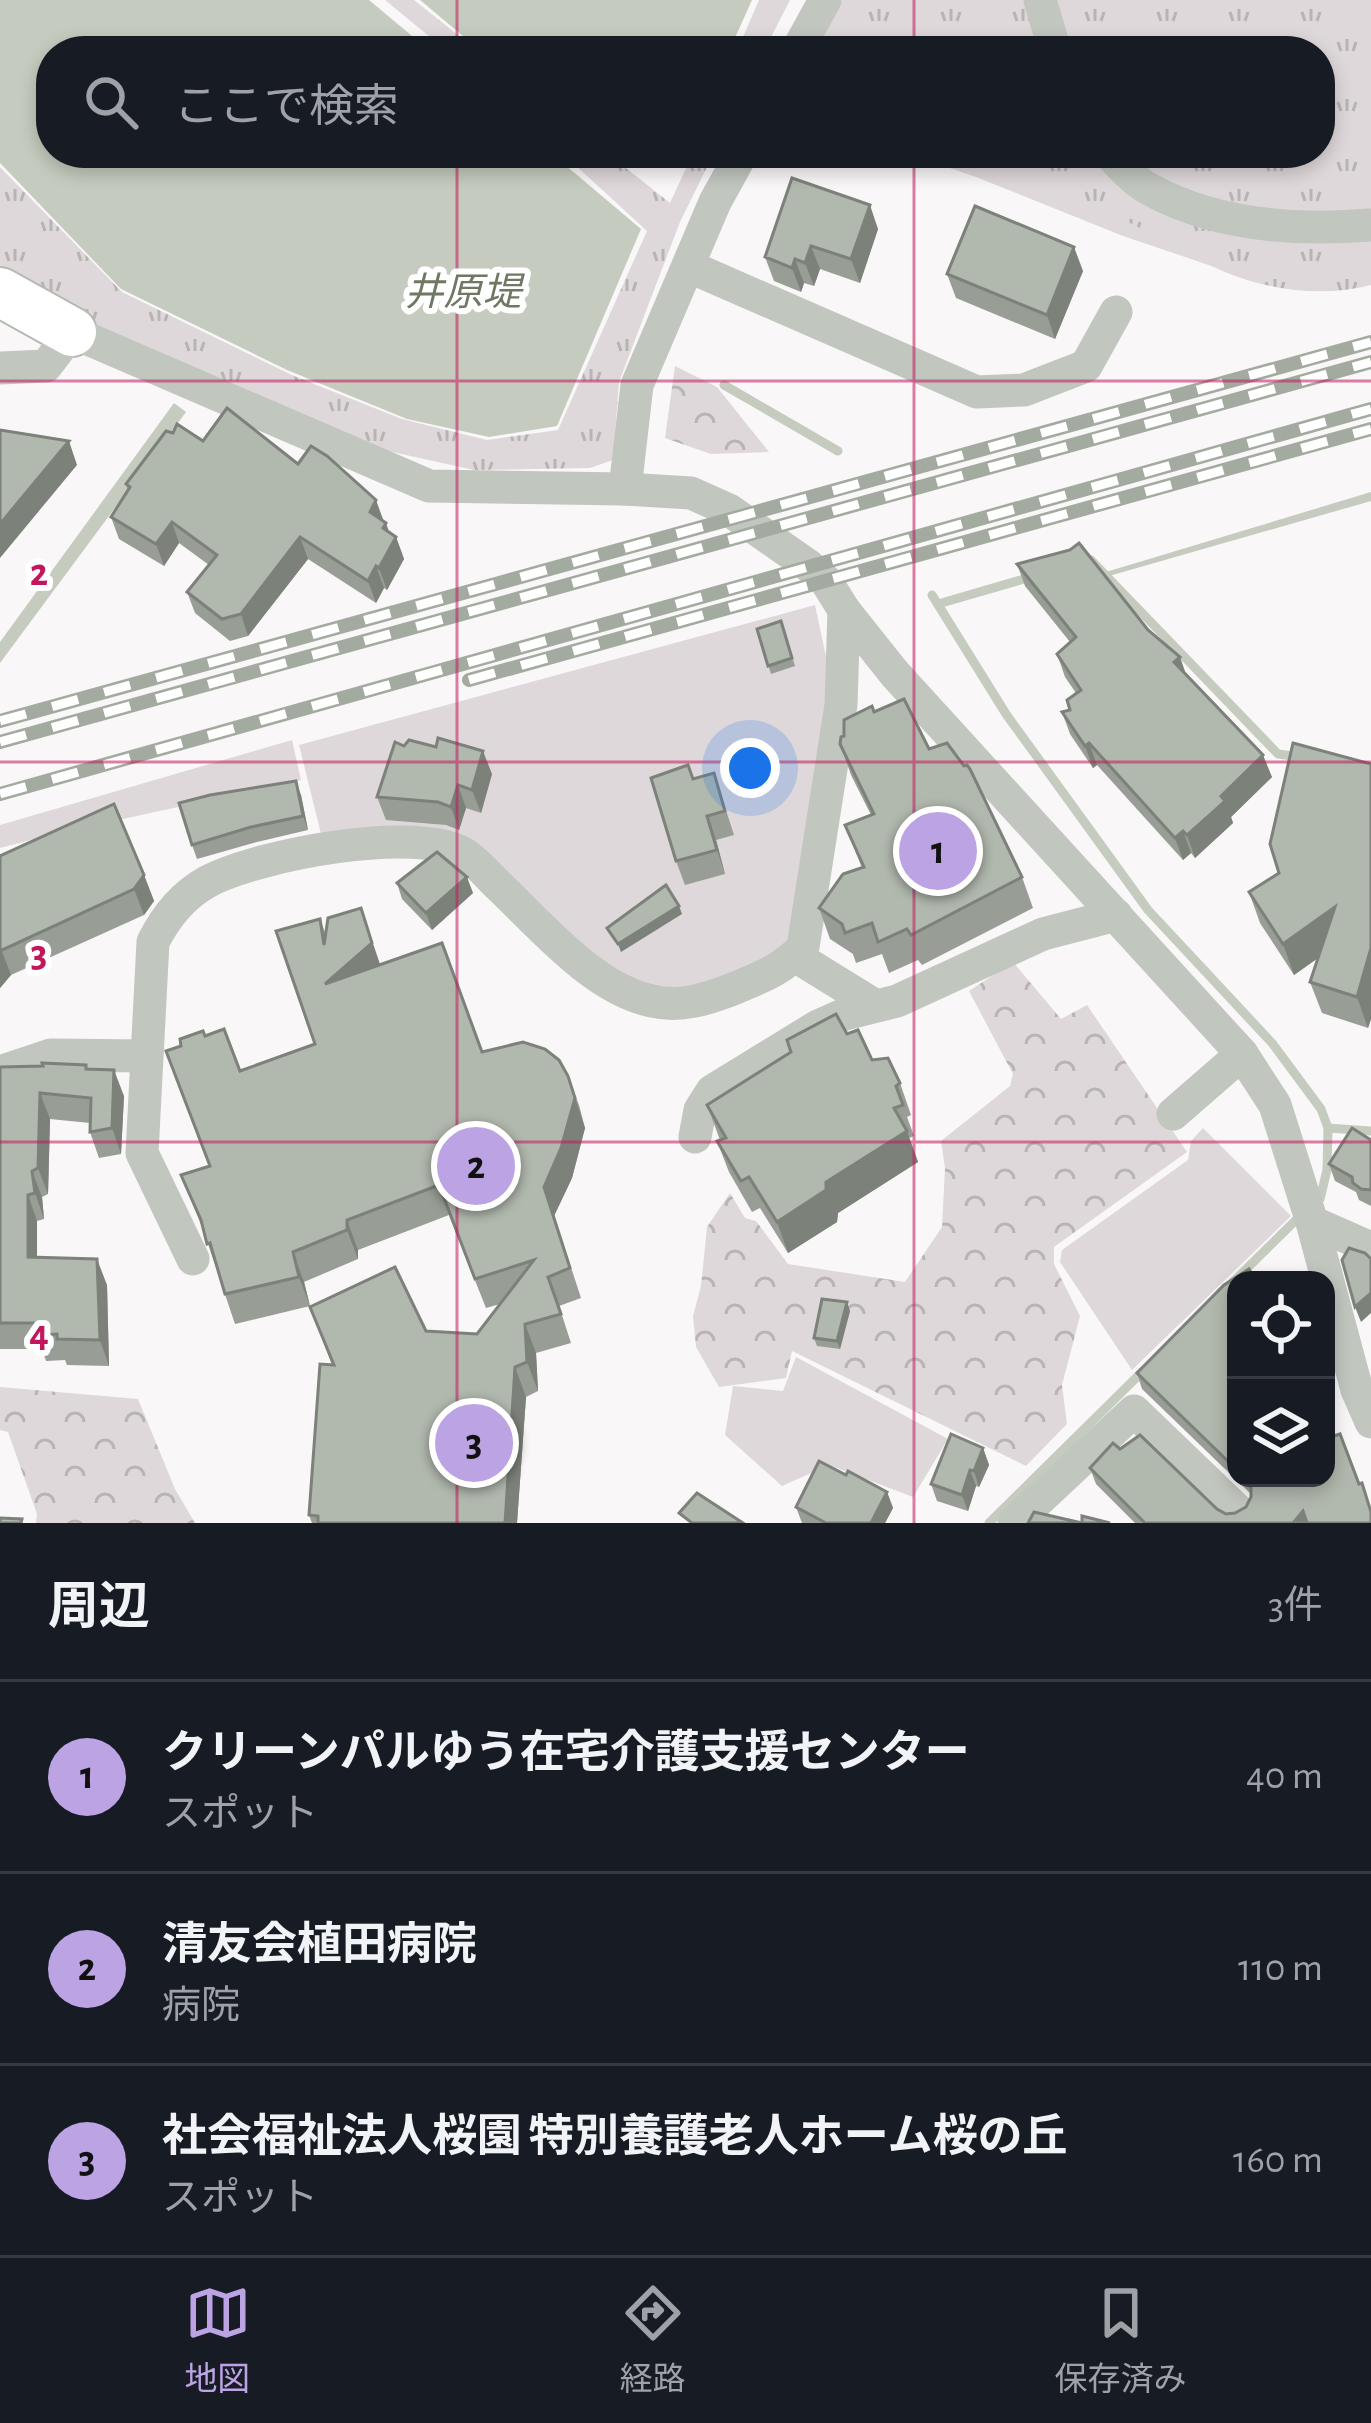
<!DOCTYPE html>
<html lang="ja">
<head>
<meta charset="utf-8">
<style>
  :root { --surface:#171b24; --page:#242831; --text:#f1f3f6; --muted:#9ea1a6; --line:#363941; --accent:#bba3e4 }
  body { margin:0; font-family:"Alegreya Sans","Noto Sans JP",sans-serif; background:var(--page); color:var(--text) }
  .controls { position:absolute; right:36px; bottom:36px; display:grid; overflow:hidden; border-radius:24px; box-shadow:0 6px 18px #0003 }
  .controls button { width:108px; height:108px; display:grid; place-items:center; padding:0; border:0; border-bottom:3px solid var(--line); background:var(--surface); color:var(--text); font:60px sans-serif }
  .you { position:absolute; left:750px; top:768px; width:42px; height:42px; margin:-30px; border:9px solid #fff; border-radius:50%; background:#1a73e8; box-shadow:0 0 0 18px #1a73e833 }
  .badge { display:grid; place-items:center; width:78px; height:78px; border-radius:50%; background:var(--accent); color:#111; font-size:39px; font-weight:700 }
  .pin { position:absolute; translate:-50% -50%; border:6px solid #fff; box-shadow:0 3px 12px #0006 }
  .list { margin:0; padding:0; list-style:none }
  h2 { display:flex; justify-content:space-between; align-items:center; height:156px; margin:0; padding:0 48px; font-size:51px }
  h2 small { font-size:39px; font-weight:400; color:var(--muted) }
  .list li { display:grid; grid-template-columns:78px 1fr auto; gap:36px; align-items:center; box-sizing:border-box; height:192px; padding:0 48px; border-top:3px solid var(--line) }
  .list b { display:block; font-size:45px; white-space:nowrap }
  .list p { margin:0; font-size:39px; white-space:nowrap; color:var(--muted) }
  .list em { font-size:39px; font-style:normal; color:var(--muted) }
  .icon { flex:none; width:66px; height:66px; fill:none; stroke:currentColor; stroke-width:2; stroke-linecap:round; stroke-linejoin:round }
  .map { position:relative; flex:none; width:1371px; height:1523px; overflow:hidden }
  .search { position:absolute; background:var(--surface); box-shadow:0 6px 18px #0003; left:36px; right:36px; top:36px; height:132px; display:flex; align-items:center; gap:30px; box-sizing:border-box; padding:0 42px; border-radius:48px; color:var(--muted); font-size:45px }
  .sheet { height:732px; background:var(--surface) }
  nav { display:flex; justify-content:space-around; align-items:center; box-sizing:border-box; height:168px; border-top:3px solid var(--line); background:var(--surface); font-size:33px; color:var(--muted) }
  nav a { display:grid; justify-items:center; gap:6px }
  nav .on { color:var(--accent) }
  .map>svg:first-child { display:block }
  .green { fill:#dfd8da }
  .forest { fill:url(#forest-crowns) }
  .park { fill:url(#park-tufts) }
  .water { fill:#c5cbbe }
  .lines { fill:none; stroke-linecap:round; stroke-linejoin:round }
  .stream { stroke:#c5cbbe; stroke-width:9 }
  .secondary-casing { stroke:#b5bbb1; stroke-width:52 }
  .street { stroke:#c1c6bf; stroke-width:33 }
  .secondary { stroke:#fff; stroke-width:48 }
  .rail-casing { stroke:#a3aa9f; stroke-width:14 }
  .rail { stroke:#fff; stroke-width:9; stroke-dasharray:27; stroke-linecap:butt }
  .wall { fill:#989e95 }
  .shaded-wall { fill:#7c8179 }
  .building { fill:#b1b8ad; stroke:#7c8179; stroke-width:3 }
  .grid { fill:none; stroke:#c2185b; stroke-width:3; stroke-opacity:0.55 }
  .labels { text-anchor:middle; stroke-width:12; stroke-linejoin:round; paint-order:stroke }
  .water-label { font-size:39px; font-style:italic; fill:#6f7862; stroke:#fff }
  .grid-label { font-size:39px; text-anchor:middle; font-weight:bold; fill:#c2185b; stroke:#fff; stroke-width:12; stroke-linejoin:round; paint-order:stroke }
</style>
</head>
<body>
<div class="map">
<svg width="1371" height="1523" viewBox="0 0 1371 1523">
  <defs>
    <pattern id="forest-crowns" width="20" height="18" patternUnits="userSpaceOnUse" patternTransform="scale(3)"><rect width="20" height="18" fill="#dfd8da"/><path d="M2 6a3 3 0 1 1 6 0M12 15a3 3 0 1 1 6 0" fill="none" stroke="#b9b4b4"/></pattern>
    <pattern id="park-tufts" width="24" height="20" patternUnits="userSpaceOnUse" patternTransform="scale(3)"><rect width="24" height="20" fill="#dfd8da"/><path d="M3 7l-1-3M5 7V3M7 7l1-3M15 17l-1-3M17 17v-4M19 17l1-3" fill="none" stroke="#b9b4b4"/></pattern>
  </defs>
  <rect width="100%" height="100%" fill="#f9f7f8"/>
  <g class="green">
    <path d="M906,153H1089L1241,276L1123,236L976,177Z"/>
    <path d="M815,605L828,666L824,726L795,940L698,996L612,976L480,855L322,838L299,745Z"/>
    <path d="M292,740L301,780C200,804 99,822 0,848V825Z"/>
    <path d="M1203,1128L1291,1216L1132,1370L1060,1262L1062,1250L1188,1160L1191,1141Z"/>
    <path d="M796,1357L948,1439L913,1497L829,1465L782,1486L725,1435L733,1386L783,1391Z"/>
  </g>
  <g class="forest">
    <path d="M675,366L717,387L769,452L711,454L665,438Z"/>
    <path d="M1013,962L1061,1019L1087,1005L1187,1152L1054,1247V1264L1080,1316L1062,1385L1067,1424L1026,1466L792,1351L786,1378L719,1387L696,1347L693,1316L701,1286L707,1227L730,1193L745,1218L756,1221L788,1264L905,1282L942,1227L945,1168L941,1141L1010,1086L1013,1074L969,991Z"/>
    <path d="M0,1387L138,1399L175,1489L195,1523H36L37,1514L8,1432L0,1430Z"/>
  </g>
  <g class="park">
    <path d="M385,0H414L478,51H447Z"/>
    <path d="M759,0H790L764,51H737Z"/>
    <path d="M842,0H1371V285C1321,298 1263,290 1216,268C1193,258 1173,243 1150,233C1095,205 1039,176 981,153H1320V51H817Z"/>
    <path d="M562,153H607L670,203L693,153H714L680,222L619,382L613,460L590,468L474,470L374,448L78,317L0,272V167L122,292L294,376L402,419L487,440L558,430L647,231Z"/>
  </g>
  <g class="water">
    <path d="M0,0H369L430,51H51V153H551L641,229L557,426L489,437L407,419L287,370L121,289L0,163Z"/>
    <path d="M420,0H752L729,51H481Z"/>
    <path d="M174,403L186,412L0,663V642Z"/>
    <path d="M1371,492V501L1109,576L1106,572Z"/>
  </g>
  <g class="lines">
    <g class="stream">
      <path d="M724,385L838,451"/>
      <path d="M1087,561L1091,560L1278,754L1300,757"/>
      <path d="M932,595L1006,714L1148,910L1272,1043L1321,1109L1328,1128L1327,1170L1320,1199L1314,1204"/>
      <path d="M938,604L1031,577"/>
      <path d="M1328,1128L1371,1131"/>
      <path d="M1232,1283L1301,1215"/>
      <path d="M989,1523L1143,1371"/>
    </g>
    <defs>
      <path id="secondary" d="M0,292L72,332"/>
    </defs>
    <use href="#secondary" class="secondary-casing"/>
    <g class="street">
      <path d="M1040,0L1055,51"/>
      <path d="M797,51L825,0"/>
      <path d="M1109,153C1121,166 1135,182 1151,190C1217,226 1297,231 1371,225"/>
      <path d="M688,266L977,392L1024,390L1086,366L1116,312"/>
      <path d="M0,368L46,366L72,332L429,486L625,489L691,493L729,510L809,566L826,581L844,610L895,674L1242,1054L1275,1105L1312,1222L1357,1390L1371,1422"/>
      <path d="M625,489L637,385L715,202L742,153"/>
      <path d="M795,956L876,1006"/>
      <path d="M0,1072L51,1055L146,1056"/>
      <path d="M1173,1114L1242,1054"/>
      <path d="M695,1137L700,1110L712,1091L818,1026L845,1014L897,1001L1043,934L1116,915"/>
      <path d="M1312,1222L1371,1248"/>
      <path d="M193,1259L142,1153L153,942C166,916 182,896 207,882C256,855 419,824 466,855C478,863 489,877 500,887C541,926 594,989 652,1001C680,1008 707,999 733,989C759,978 784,969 803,947L841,705L844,610"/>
      <path d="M1014,1523L1134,1411L1236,1509"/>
    </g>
    <use href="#secondary" class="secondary"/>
    <defs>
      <g id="rail">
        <path d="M469,680L1371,429"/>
        <path d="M0,721L1371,342"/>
        <path d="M0,742L1371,362"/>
        <path d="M0,794L1371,409"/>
      </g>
    </defs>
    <use href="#rail" class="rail-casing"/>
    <use href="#rail" class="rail"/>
  </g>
  <g class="wall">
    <path d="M878,229L860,283L820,269L814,286L804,283L801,292L774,281L765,257Z"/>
    <path d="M1083,271L1055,339L956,298L947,274Z"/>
    <path d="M203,441L298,464L384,522L389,532L396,537L404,559L387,590L384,588L376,603L308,559L248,636L230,641L195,613L187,592L209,565L179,543L164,566L119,539L111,517L128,491L126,484Z"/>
    <path d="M1017,564L1148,630L1272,777L1231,817L1233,823L1195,858L1191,853L1183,860L1097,765L1093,768L1070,734L1062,712L1070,710L1076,693L1065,677L1057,654L1070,642L1025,586Z"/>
    <path d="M781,621L795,666L771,674L757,629Z"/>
    <path d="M874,712L929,749L1022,877L1033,908L922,965L918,960L889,973L882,954L856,963L853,954L830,939L819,908L862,868L845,825L871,815L851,775L840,744L844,736Z"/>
    <path d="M1371,764V1019L1368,1028L1322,1013L1310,982L1318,958L1294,975L1260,923L1249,892L1279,873Z"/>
    <path d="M714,773L734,835L716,840L725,874L685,885L676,861L694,779Z"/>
    <path d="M492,774L481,813L466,808L459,830L446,825L386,820L377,797Z"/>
    <path d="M301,795L308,830L257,842L197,859L192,845Z"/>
    <path d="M0,856L144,875L154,901L144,915L11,975L0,988Z"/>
    <path d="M397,883L473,893L432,930L402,899Z"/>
    <path d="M320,919L326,935L381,965L482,1052L568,1076L579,1105L585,1128L572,1178L554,1216L581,1298L559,1306L571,1343L536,1353L538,1391L526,1397L517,1523H312L309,1515L332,1365L310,1307L426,1331L477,1334L500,1304L486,1308L449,1215L358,1250V1259L304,1282L310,1306L235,1324L204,1232L181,1175L210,1166L205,1036L240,1071L315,1044Z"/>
    <path d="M847,1034L872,1060L900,1083L911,1115L907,1117L914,1136L909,1138L918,1162L838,1213L837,1222L788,1253L760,1208L752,1212L729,1172L717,1141L720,1140L707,1105Z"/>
    <path d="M0,1067L88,1069L124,1096L121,1154L99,1158L90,1132V1123L50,1119L48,1194L42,1197L44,1219L37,1221V1258L107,1285L109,1366L67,1365L65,1360L46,1361L42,1349H0Z"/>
    <path d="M1371,1140V1206L1359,1200L1356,1192L1335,1181L1329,1164Z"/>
    <path d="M1236,1280V1478H1326L1335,1436L1371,1523H1135L1096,1484L1090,1468L1120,1449L1226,1514L1235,1513L1246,1507L1251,1494L1142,1389L1137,1373Z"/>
    <path d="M850,1311L840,1349L817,1346L814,1338Z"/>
    <path d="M983,1448L989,1465L979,1487L976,1486L968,1511L937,1501L931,1484Z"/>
    <path d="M846,1475L887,1492L893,1508L885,1523H802L796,1507Z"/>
  </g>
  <g class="shaded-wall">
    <path d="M870,205L878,229L860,283L851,259Z"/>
    <path d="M811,246L820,269L814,286L805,263Z"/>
    <path d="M1074,247L1083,271L1055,339L1047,315Z"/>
    <path d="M795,259L804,283L801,292L792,268Z"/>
    <path d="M69,441L77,465L0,558V524Z"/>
    <path d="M376,500L384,522L370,512Z"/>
    <path d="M172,522L179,543L164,566L156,544Z"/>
    <path d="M386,523L393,543L396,537L404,559L387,590L379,568L383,528Z"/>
    <path d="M300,537L308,559L248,636L241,614Z"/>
    <path d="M376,566L384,588L376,603L368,581Z"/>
    <path d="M1180,657L1188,680L1174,662Z"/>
    <path d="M1089,743L1097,765L1093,768L1085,746Z"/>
    <path d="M483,751L492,774L481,813L472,790Z"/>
    <path d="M1263,755L1272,777L1231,817L1233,823L1195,858L1187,835L1221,796Z"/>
    <path d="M296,781L301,795L308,830L303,816Z"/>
    <path d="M458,785L466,808L459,830L451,807Z"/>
    <path d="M707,816L716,840L725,874L717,850Z"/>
    <path d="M1183,831L1191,853L1183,860L1175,838Z"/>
    <path d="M144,875L154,901L144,915L134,889Z"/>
    <path d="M467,877L473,893L432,930L426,913Z"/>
    <path d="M679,906L682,914L621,952L618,944Z"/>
    <path d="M1335,907L1346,938L1294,975L1283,944Z"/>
    <path d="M361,908L383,973L325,984Z"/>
    <path d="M1371,948V1019L1368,1028L1357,997Z"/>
    <path d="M1,949L11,975L0,988V951Z"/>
    <path d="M114,1070L124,1096L121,1154L112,1128Z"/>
    <path d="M568,1076L585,1128L572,1178L554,1216L581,1298L544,1187Z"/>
    <path d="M40,1093L50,1119L48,1194L38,1168Z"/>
    <path d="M907,1131L918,1162L838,1213L837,1222L788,1253L777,1222L826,1182Z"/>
    <path d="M32,1171L42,1197L44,1219L35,1193Z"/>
    <path d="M28,1195L37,1221V1283L28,1257Z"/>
    <path d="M347,1220L358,1250V1259L347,1230Z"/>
    <path d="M293,1252L304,1282L310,1306L299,1277Z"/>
    <path d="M97,1259L107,1285L109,1366L100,1340Z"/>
    <path d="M1371,1293V1313L1361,1322L1355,1307Z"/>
    <path d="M847,1302L850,1311L840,1349L837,1341Z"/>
    <path d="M525,1324L536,1353L538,1391L527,1362Z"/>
    <path d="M515,1367L526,1397L517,1523H505Z"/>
    <path d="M983,1448L989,1465L979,1487L974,1471Z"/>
    <path d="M970,1470L976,1486L968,1511L962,1495Z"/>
    <path d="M887,1492L893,1508L885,1523H871Z"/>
    <path d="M1303,1511L1307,1523H1293Z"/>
  </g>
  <g class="building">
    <path d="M792,178L870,205L851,259L811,246L805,263L795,259L792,268L765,257Z"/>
    <path d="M975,206L1074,247L1047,315L947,274Z"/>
    <path d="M227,408L298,464L311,446L327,456L376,500L370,512L386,523L383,528L396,537L379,568L376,566L368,581L300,537L241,614L222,619L187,592L217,555L172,522L156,544L111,517L130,487L126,484L166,431L173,433L177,424L203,441Z"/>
    <path d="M0,430L69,441L0,524Z"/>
    <path d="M1079,543L1148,630L1180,657L1174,662L1263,755L1221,796L1225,801L1187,835L1183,831L1175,838L1089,743L1085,746L1062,712L1070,710L1067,700L1081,690L1057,654L1076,637L1017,564L1070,550Z"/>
    <path d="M781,621L792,658L768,666L757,629Z"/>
    <path d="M904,699L929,749L947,743L964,766L967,765L970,769L1022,877L911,935L907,929L878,942L872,923L845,933L842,924L819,908L843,874L864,867L845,825L874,814L840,744L841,737L844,736V720L872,706L874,712Z"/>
    <path d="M438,738L483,751L472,790L458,785L451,807L438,802L377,797L395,742L404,746L409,740L436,747Z"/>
    <path d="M1293,743L1371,764V948L1357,997L1310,982L1335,907L1283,944L1249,892L1279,873L1270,844Z"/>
    <path d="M688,765L693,779L714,773L725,811L707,816L717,850L676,861L651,778Z"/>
    <path d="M296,781L303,816L251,827L192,845L179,803L210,795Z"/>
    <path d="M114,804L144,875L134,889L0,951V856Z"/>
    <path d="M437,852L467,877L426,913L397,883Z"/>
    <path d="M666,885L679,906L618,944L607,928Z"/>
    <path d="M361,908L372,943L325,984L442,943L482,1052L523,1042L545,1049L559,1060L568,1076L575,1098L561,1148L544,1187L570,1268L548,1277L561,1314L525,1324L527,1362L515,1367L505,1523H318V1516L309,1515L320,1364L334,1365L310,1307L395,1267L426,1331L477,1334L534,1260L475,1279L439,1185L347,1220V1230L293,1252L299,1277L225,1294L210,1243L207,1244L201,1220L181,1175L210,1166L166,1051L181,1046L180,1039L203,1031L205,1036L224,1029L240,1071L315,1044L276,931L320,919L324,945L328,918Z"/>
    <path d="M836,1014L847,1034L858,1030L872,1060L888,1058L900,1083L896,1086L903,1105L894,1108L907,1131L826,1182V1190L777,1222L749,1177L741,1181L717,1141L726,1138L707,1105L791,1052L787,1040Z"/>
    <path d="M42,1063L86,1065V1069L114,1070L112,1128L90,1132L91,1098L40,1093L38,1168L32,1171L35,1193L28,1195V1257L97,1259L100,1340L57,1339V1334L37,1335L36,1323H0V1067L43,1066Z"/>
    <path d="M1352,1128L1371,1140V1190L1361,1189L1353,1183L1352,1177L1329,1164Z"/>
    <path d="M1349,1248L1365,1253L1371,1259V1293L1355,1307L1342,1260Z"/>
    <path d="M1249,1269L1255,1280H1236V1469L1137,1373L1224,1285Z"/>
    <path d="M822,1299L847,1302L837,1341L814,1338Z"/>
    <path d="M1326,1410L1334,1436L1340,1434L1359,1484L1362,1483L1371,1512V1523H1307L1303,1511L1293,1523H1145L1090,1468L1113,1443L1120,1449L1140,1435L1217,1509L1226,1514L1235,1513L1246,1507L1251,1497V1488L1245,1478H1326Z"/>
    <path d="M951,1434L983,1448L974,1471L970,1470L962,1495L931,1484Z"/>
    <path d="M819,1461L846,1475L848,1471L887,1492L871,1523H826L796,1507Z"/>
    <path d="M697,1493L743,1523H692L679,1513Z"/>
    <path d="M1034,1512L1082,1523V1516L1110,1523H1028Z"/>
    <path d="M0,1518L22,1519L21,1523H0Z"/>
  </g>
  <path class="grid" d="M457,0V51M914,0V51M457,153V1523M914,153V1523M0,381H1371M0,762H1371M0,1142H1371"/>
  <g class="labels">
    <g class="water-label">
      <text x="463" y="305">井原堤</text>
    </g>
  </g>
  <g class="grid-label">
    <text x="39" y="585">2</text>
    <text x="39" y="966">3</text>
    <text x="39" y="1346">4</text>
  </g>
</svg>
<div class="controls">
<button><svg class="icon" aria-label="locate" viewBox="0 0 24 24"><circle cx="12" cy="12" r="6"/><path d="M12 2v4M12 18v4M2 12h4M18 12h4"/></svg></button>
<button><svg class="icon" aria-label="layers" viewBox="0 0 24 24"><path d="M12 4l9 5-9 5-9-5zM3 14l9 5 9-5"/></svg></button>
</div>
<div class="you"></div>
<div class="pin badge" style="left:938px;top:851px">1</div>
<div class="pin badge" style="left:476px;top:1166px">2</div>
<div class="pin badge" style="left:474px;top:1443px">3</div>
<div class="search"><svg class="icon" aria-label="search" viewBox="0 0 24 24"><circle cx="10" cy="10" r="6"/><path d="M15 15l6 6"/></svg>ここで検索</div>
</div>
<section class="sheet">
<h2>周辺<small>3件</small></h2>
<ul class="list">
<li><span class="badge">1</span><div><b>クリーンパルゆう在宅介護支援センター</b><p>スポット</p></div><em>40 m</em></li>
<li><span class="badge">2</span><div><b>清友会植田病院</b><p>病院</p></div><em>110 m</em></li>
<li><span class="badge">3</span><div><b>社会福祉法人桜園 特別養護老人ホーム桜の丘</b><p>スポット</p></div><em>160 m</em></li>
</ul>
</section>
<nav>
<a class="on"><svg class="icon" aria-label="map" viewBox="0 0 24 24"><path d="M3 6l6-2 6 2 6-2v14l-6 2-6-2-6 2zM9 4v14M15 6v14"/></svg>地図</a>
<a><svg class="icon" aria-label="directions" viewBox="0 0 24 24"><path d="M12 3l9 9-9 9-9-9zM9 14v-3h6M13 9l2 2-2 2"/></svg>経路</a>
<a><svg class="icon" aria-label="saved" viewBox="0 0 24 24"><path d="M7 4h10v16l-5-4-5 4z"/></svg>保存済み</a>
</nav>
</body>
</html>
